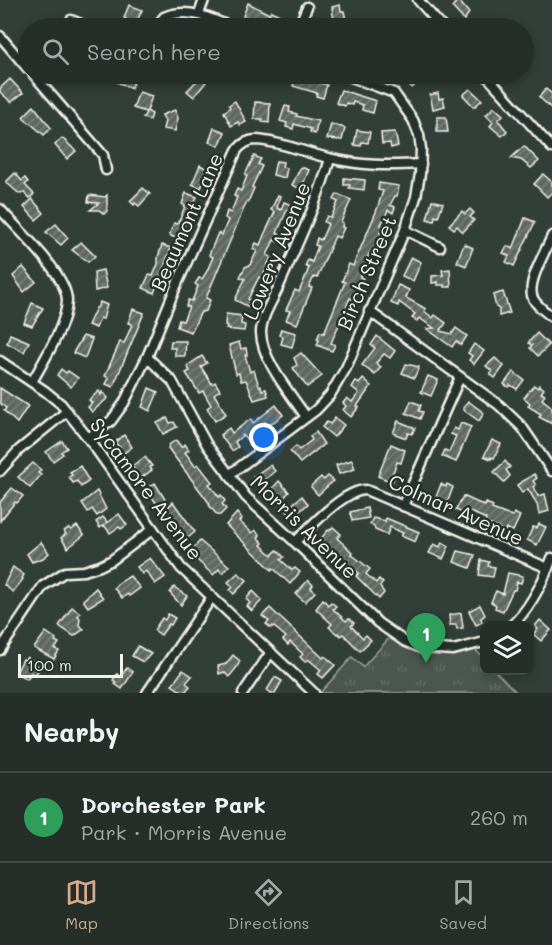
<!DOCTYPE html>
<html lang="en">
<head>
<meta charset="utf-8">
<style>
  :root { --surface:#262e2a; --page:#323a36; --text:#f1f3f6; --muted:#a4a8a8; --line:#424a47; --accent:#d6ab8b }
  body { margin:0; font-family:Mali,sans-serif; background:var(--page); color:var(--text) }
  .controls { position:absolute; right:18px; bottom:18px; display:grid; overflow:hidden; border-radius:12px; box-shadow:0 3px 9px #0003 }
  .controls button { width:54px; height:54px; display:grid; place-items:center; padding:0; border:0; border-bottom:2px solid var(--line); background:var(--surface); color:var(--text); font:30px sans-serif }
  .scale { position:absolute; left:18px; bottom:15px; width:105px; box-sizing:border-box; padding-left:6px; border:3px solid #f4f1e8; border-top:0; font-size:16px; line-height:21px; white-space:nowrap; color:#f4f1e8; -webkit-text-stroke:4px #26332d; paint-order:stroke }
  .you { position:absolute; left:264px; top:438px; width:21px; height:21px; margin:-15px; border:4px solid #fff; border-radius:50%; background:#1a73e8; box-shadow:0 0 0 9px #1a73e833 }
  .badge { display:grid; place-items:center; width:39px; height:39px; border-radius:50%; background:var(--accent); color:#fff; font-size:20px; font-weight:700 }
  .pin { position:absolute; translate:-50% -50px; filter:drop-shadow(0 2px 3px #0008) }
  .pin::after { content:''; position:absolute; top:32px; width:21px; height:18px; background:inherit; clip-path:polygon(0 0,100% 0,50% 100%) }
  .list { margin:0; padding:0; list-style:none }
  h2 { display:flex; justify-content:space-between; align-items:center; height:78px; margin:0; padding:0 24px; font-size:26px }
  h2 small { font-size:20px; font-weight:400; color:var(--muted) }
  .list li { display:grid; grid-template-columns:39px 1fr auto; gap:18px; align-items:center; box-sizing:border-box; height:90px; padding:0 24px; border-top:2px solid var(--line) }
  .list b { display:block; font-size:22px; white-space:nowrap }
  .list p { margin:0; font-size:20px; white-space:nowrap; color:var(--muted) }
  .list em { font-size:20px; font-style:normal; color:var(--muted) }
  .icon { flex:none; width:33px; height:33px; fill:none; stroke:currentColor; stroke-width:2; stroke-linecap:round; stroke-linejoin:round }
  .map { position:relative; flex:none; width:552px; height:693px; overflow:hidden }
  .search { position:absolute; background:var(--surface); box-shadow:0 3px 9px #0003; left:18px; right:18px; top:18px; height:66px; display:flex; align-items:center; gap:15px; box-sizing:border-box; padding:0 21px; border-radius:33px; color:var(--muted); font-size:22px }
  .sheet { height:168px; background:var(--surface) }
  nav { display:flex; justify-content:space-around; align-items:center; box-sizing:border-box; height:84px; border-top:2px solid var(--line); background:var(--surface); font-size:16px; color:var(--muted) }
  nav a { display:grid; justify-items:center; gap:3px }
  nav .on { color:var(--accent) }
  .map>svg:first-child { display:block }
  .park { fill:url(#park-tufts); stroke:#a0a49c; stroke-width:1.5 }
  .building { fill:url(#building-hatch); stroke:#f4f1e8; stroke-width:1.5 }
  .lines { fill:none; stroke-linecap:round; stroke-linejoin:round }
  .minor-casing { stroke:#f4f1e8; stroke-width:13 }
  .minor { stroke:#26332d; stroke-width:8 }
  .labels { text-anchor:middle; stroke-width:5; stroke-linejoin:round; paint-order:stroke }
  .street-label { font-size:20px; fill:#f4f1e8; stroke:#26332d }
</style>
</head>
<body>
<div class="map">
<svg width="552" height="693" viewBox="0 0 552 693">
  <defs>
    <pattern id="park-tufts" width="24" height="20" patternUnits="userSpaceOnUse" patternTransform="scale(1.5)"><rect width="24" height="20" fill="#4c564f"/><path d="M3 7l-1-3M5 7V3M7 7l1-3M15 17l-1-3M17 17v-4M19 17l1-3" fill="none" stroke="#666f68"/></pattern>
    <pattern id="building-hatch" width="6" height="6" patternUnits="userSpaceOnUse" patternTransform="scale(1.5)"><rect width="6" height="6" fill="#5f6861"/><path d="M-1 1l2-2M0 6l6-6M5 7l2-2" fill="none" stroke="#777e78"/></pattern>
  </defs>
  <rect width="100%" height="100%" fill="#323e38"/>
  <filter id="ink" filterUnits="userSpaceOnUse"><feTurbulence type="fractalNoise" baseFrequency=".0167" numOctaves="2"/><feDisplacementMap in="SourceGraphic" scale="12" xChannelSelector="R" yChannelSelector="G"/><feConvolveMatrix kernelMatrix="1 2 1 2 8 2 1 2 1" color-interpolation-filters="sRGB"/></filter>
  <g filter="url(#ink)">
    <path class="park" d="M393,634L412,645L472,646L484,659V670L495,671L517,693H320L352,657L363,667Z"/>
    <g class="building">
      <path d="M458,0L469,13L464,20L452,7Z"/>
      <path d="M248,3L269,14L271,11L282,16L276,28H271L243,16Z"/>
      <path d="M129,5L142,10L134,28L124,25L126,19L124,18Z"/>
      <path d="M340,5L341,11H344L346,20L334,22L332,7Z"/>
      <path d="M121,74H127L135,80L131,88L117,82Z"/>
      <path d="M256,74H278L276,81L268,78L267,83L259,81L260,76Z"/>
      <path d="M290,74L327,85L323,98L316,96L317,93L293,86L294,83L288,81Z"/>
      <path d="M405,74H416L421,79L412,88L402,77Z"/>
      <path d="M200,77L206,82L194,97L187,91Z"/>
      <path d="M10,79L23,93L11,102L0,92V88Z"/>
      <path d="M470,89L482,100L474,107L463,95Z"/>
      <path d="M546,89L552,94V109L539,97Z"/>
      <path d="M341,90L376,101L373,113L362,110L363,105L353,102L352,105L346,103L345,106L336,103Z"/>
      <path d="M139,92L152,96L147,111L152,114L150,120L143,118L146,112L133,108Z"/>
      <path d="M438,93L439,99L443,98L445,106L433,109L430,95Z"/>
      <path d="M235,101L246,122L240,125L238,122L231,126L224,112L230,108L229,105Z"/>
      <path d="M255,102L270,103L269,123L262,122L263,119H254Z"/>
      <path d="M34,106L51,128L44,135L23,117Z"/>
      <path d="M285,106L290,107L289,112L297,114L296,116L318,121L315,134L310,132L311,129L294,124L293,129L286,127L287,123L280,121Z"/>
      <path d="M494,107L503,115L498,120L507,131L502,136L490,126L493,122L486,115Z"/>
      <path d="M175,110L178,118L175,131L163,129L165,121L162,115Z"/>
      <path d="M437,117H446L448,132H437Z"/>
      <path d="M331,124L345,128L342,140L327,139Z"/>
      <path d="M214,128L225,132L219,146L209,142Z"/>
      <path d="M357,130L370,132L368,143L362,142L361,146L354,145Z"/>
      <path d="M395,132L398,146L391,148L390,143L382,144L381,133Z"/>
      <path d="M62,138L76,151L67,159L55,145Z"/>
      <path d="M524,146L539,161L531,168L521,160L511,158Z"/>
      <path d="M254,156L261,159L258,164L262,166L252,187L254,188L248,202L247,201L206,298L210,300L206,311L201,312L191,332L177,327L179,320L183,321L189,307L186,306L188,300L192,301L198,286L195,284L199,278L202,279L206,273L213,257L209,255L218,233L222,235L228,220L225,218L227,211L231,213L237,197L234,196L237,189L241,191L247,176L245,175Z"/>
      <path d="M276,161L283,162L282,167L287,168L285,178L273,175Z"/>
      <path d="M200,165L209,170L201,188L192,184Z"/>
      <path d="M301,167L309,170L301,189L292,185Z"/>
      <path d="M15,173L22,181L25,178L28,182L25,185L34,194L30,198L23,192L21,194L17,192L6,182Z"/>
      <path d="M543,174L552,182V192L547,197L534,184Z"/>
      <path d="M344,178L365,180L364,190L349,188L350,185H344Z"/>
      <path d="M379,183L399,186L397,196H395L390,205L395,207L393,213L388,210L381,225L383,226L380,233L383,235L373,256L369,254L360,277L363,278L357,293L354,300L350,298L343,314L347,315L344,322L341,320L331,343L335,345L332,351L317,345L319,340L317,339L320,332L324,333L345,282L342,281L349,264L353,266L376,212L383,191L378,190Z"/>
      <path d="M143,188L150,194L139,206L135,203L134,205L130,201Z"/>
      <path d="M186,193L197,197L178,239L169,235L174,223L177,224L180,219L185,206L182,204Z"/>
      <path d="M337,194L351,200L341,222L343,223L342,227L344,228L339,238L335,236L317,278L314,277L309,287L312,288L297,324L286,320L290,311L286,310L295,290L299,292L309,268L305,266L308,260L312,262L318,246L315,245L317,238L321,240L328,224L324,222L327,216L331,217L338,202L334,200Z"/>
      <path d="M89,195L105,197L107,195V211L104,214L99,210H90L99,203L88,202Z"/>
      <path d="M278,195L280,196L277,208L281,210L284,202L294,206L291,212L287,210L280,226L277,233L281,235L278,242L274,240L267,255L271,257L262,278L259,277L248,299L252,301L249,307L235,300L245,279L240,277L245,267L250,265L257,251L253,249L256,243L260,245L264,235L275,212L271,210Z"/>
      <path d="M32,199L44,213L36,220L24,207Z"/>
      <path d="M432,200L443,203L438,217L435,216L434,221L427,219Z"/>
      <path d="M470,209L474,213L470,217L474,220L463,232L457,226L454,229L449,225L462,211L465,214Z"/>
      <path d="M525,218L535,222L514,266L506,262L509,256L503,253L507,246L513,249Z"/>
      <path d="M56,224L68,238L61,245L46,232Z"/>
      <path d="M81,242L95,256L88,262L72,250Z"/>
      <path d="M464,244L473,248L466,266L457,262Z"/>
      <path d="M162,245L171,248L154,293L143,288L149,275L153,276L158,264V257Z"/>
      <path d="M411,257L421,262L413,281L402,276Z"/>
      <path d="M23,267L36,282L24,292L13,276Z"/>
      <path d="M450,269L451,287H444V285H438V282L432,283V276L443,275L442,270Z"/>
      <path d="M103,270L107,288L95,291L94,272Z"/>
      <path d="M398,285L409,290L406,298L426,309L424,311L433,318L435,315L446,323L440,331L452,334L456,328L467,336L461,345L456,341L452,347L427,329L434,328L419,318L417,321L412,318L415,314L399,302L398,306L391,303Z"/>
      <path d="M503,292L510,313L499,316V309L496,307L493,295Z"/>
      <path d="M100,302L107,305L103,319L100,318L96,328L88,325L96,308H97Z"/>
      <path d="M32,303L43,308L32,326L24,323Z"/>
      <path d="M133,309L144,313L113,387L106,384L109,378L105,376L120,342L124,343L126,339L132,324L128,323Z"/>
      <path d="M226,314L242,316L241,324L245,325L244,331L226,329L227,326L225,325Z"/>
      <path d="M281,329L296,333L292,347L281,344L283,337L279,335Z"/>
      <path d="M537,333L549,345L538,356L530,348L532,345L528,343Z"/>
      <path d="M10,334L29,342L24,352L7,343Z"/>
      <path d="M83,336L92,339L85,358L73,353Z"/>
      <path d="M377,336L395,351L390,358L384,354L376,363L381,367L375,375L362,365L375,348L371,345Z"/>
      <path d="M171,341H186L185,356H175V348H170Z"/>
      <path d="M239,342L241,349L246,348L247,355H245L250,372L254,370L259,386H261L262,390L266,389L268,396L254,400L246,380L241,381L239,373L236,374L229,345Z"/>
      <path d="M474,344L484,351L474,364L469,360L472,356L468,353Z"/>
      <path d="M301,353L322,376L307,387L293,368L297,365L294,358Z"/>
      <path d="M202,356L207,363L201,367L212,384L215,382L220,390L214,394L226,414L215,421L207,408L211,405L203,391L199,393L186,373L190,371L187,366Z"/>
      <path d="M495,358L504,366L495,378L490,374L492,371L486,366Z"/>
      <path d="M406,364L419,367L414,378L402,373Z"/>
      <path d="M61,369L66,373L68,371L78,378L71,387L57,375Z"/>
      <path d="M513,372L524,380L517,389L510,385L508,387L504,384Z"/>
      <path d="M428,376L438,380L431,396L421,392Z"/>
      <path d="M363,379L371,386L357,406L359,407L351,417L343,410L346,406L343,403L347,398L352,402L359,393L352,387L356,381L359,384Z"/>
      <path d="M534,385L538,388L539,385L544,389L541,393L545,395L542,399L552,407V424L539,417L541,414L528,406L530,403L524,398Z"/>
      <path d="M0,388L28,406L17,423L4,411L6,408L0,403Z"/>
      <path d="M149,388L158,392L150,411L142,407Z"/>
      <path d="M99,391L101,395L102,392L108,398L92,412L88,407L92,403L89,400Z"/>
      <path d="M411,401L421,405L419,411L423,412L420,419L406,413Z"/>
      <path d="M468,401L484,413L479,421L465,411L463,408Z"/>
      <path d="M276,405L283,415L268,426L265,422L250,433L253,436L247,440L243,435L235,442L238,447L232,451L220,435L229,428L232,433L251,419L253,423Z"/>
      <path d="M167,418L170,423L174,422L177,427L163,434L157,423Z"/>
      <path d="M335,418L344,425L334,437L322,427L327,422L330,424Z"/>
      <path d="M398,421L415,428L412,434L408,433L406,438L393,433Z"/>
      <path d="M461,423L471,427L456,462L442,456L445,450L449,452L456,436L451,434L454,428L458,430Z"/>
      <path d="M316,432L324,444L300,463L290,451L296,446L299,450L312,440L310,436Z"/>
      <path d="M124,435L132,447L120,456L116,450L120,448L115,442Z"/>
      <path d="M176,440L181,447L185,444L189,450L185,452L195,466L198,464L212,482L209,484L219,497L221,495L225,501L222,504L226,509L220,515H217L209,505L210,504L168,448L169,445Z"/>
      <path d="M492,440L501,444L494,458L491,457V459L484,456Z"/>
      <path d="M62,441L67,448L61,452L63,454L53,461L46,452Z"/>
      <path d="M391,444L405,450L401,463L397,462L392,475L395,476L392,482L378,476Z"/>
      <path d="M145,457L152,466L150,467L152,470L138,480L134,475L137,474L132,466Z"/>
      <path d="M352,460L355,469L339,474L336,465Z"/>
      <path d="M505,461L510,467L506,470L510,476L504,482L494,472Z"/>
      <path d="M33,463L41,470L38,473L41,475L30,488L18,477Z"/>
      <path d="M270,465L275,471L259,485L253,477Z"/>
      <path d="M80,466L89,481L81,487L77,481L73,483L69,477L72,475L70,472Z"/>
      <path d="M534,474L537,478L533,481L536,485L533,487L538,496L545,494L549,511L539,514L537,504L528,489L522,493L517,485Z"/>
      <path d="M328,476L333,481L318,495L311,487L312,485L321,477L324,480Z"/>
      <path d="M279,481L289,492L279,503L274,498L277,495L271,490Z"/>
      <path d="M155,483L169,506L173,502L195,532L183,542L179,537L182,534L168,514L165,517L147,489Z"/>
      <path d="M441,484L446,487L447,484L453,487L446,506L439,503L441,499L436,497Z"/>
      <path d="M12,488L23,496L17,503L15,502L0,521V502Z"/>
      <path d="M97,491L106,509L97,516L92,509L88,512L82,503Z"/>
      <path d="M302,496L308,504L293,517L287,511L290,509L289,507Z"/>
      <path d="M463,496L485,506L486,503L493,506L492,509L505,514L513,516L514,513L520,516L513,531L506,528L505,531L485,523L486,519L464,509L462,513L456,510Z"/>
      <path d="M367,508L369,518L352,521L350,512Z"/>
      <path d="M237,513L242,519L239,521L252,533L255,530L260,535L258,538L263,543L261,545L272,555L277,550L284,557L281,560L292,570L295,568L300,572L290,584L273,568L272,570L226,525Z"/>
      <path d="M119,514L127,525L121,529L119,527L110,533L104,525L100,528L96,522L103,517L107,522L105,524Z"/>
      <path d="M373,518L385,521L386,518L419,532L415,542L401,536L403,533L390,527L387,535L375,530L374,526L370,524Z"/>
      <path d="M539,524L546,527L537,545L527,540L533,527L537,528Z"/>
      <path d="M77,526L84,535L68,548L61,538L66,534L64,531L69,528L71,530Z"/>
      <path d="M333,527L341,534L337,538L353,553L351,554L370,569L366,574L376,583L379,579L383,583L380,586L384,593L379,599L356,576L359,573L346,562L343,565L338,560L341,557L329,546L326,549L318,542L328,530L329,531Z"/>
      <path d="M200,541L229,566L222,573L219,569L213,575L195,558L198,555L192,550Z"/>
      <path d="M41,542L49,553L43,558L32,562L27,554Z"/>
      <path d="M442,542L449,546L443,559L429,553L434,544L440,547Z"/>
      <path d="M458,551L475,555L470,568L454,562Z"/>
      <path d="M150,558L165,577L155,584L146,571L142,574L137,567Z"/>
      <path d="M481,560L489,562L488,566L495,567L493,577L479,575Z"/>
      <path d="M13,567L24,575L22,578L23,579L13,592L4,585Z"/>
      <path d="M238,573L247,580L234,594L230,590L233,587L228,582Z"/>
      <path d="M508,573L523,576L521,583L517,582L515,590H513L503,611L495,608L496,605L491,602L496,591L503,594Z"/>
      <path d="M130,576L140,588L129,596L128,594L122,598L114,588L117,584Z"/>
      <path d="M308,580L313,585L311,588L315,592L305,602L296,594Z"/>
      <path d="M174,587L187,596L181,605L170,593Z"/>
      <path d="M96,588L103,598L88,607L83,600Z"/>
      <path d="M253,591L262,600L252,611L247,606L250,603L246,599Z"/>
      <path d="M323,599L328,605L331,602L336,606L333,609L346,621L349,619L354,623L351,626L363,638L366,635L371,640L360,651L343,634L341,636L338,633L337,634L329,627L332,624L316,609Z"/>
      <path d="M480,605L485,615L481,618L482,622L476,625L469,611Z"/>
      <path d="M72,607L80,613L78,616L80,618L79,625L84,629L74,636L59,626Z"/>
      <path d="M270,608L323,658L325,656L335,665L323,678L318,674L321,670L308,659L305,662L300,657L303,654L290,642L288,645L283,640L286,637L273,626L271,628L266,624L269,621L262,616Z"/>
      <path d="M461,613L463,628L457,629L456,625H450L449,615Z"/>
      <path d="M168,614L175,618L171,625L169,624L161,635L154,630L162,618L165,620Z"/>
      <path d="M540,620L551,630L541,641L533,634L538,629L535,626Z"/>
      <path d="M46,632L56,639L55,641L59,643L55,649L59,651L54,659L34,648Z"/>
      <path d="M138,646L151,654L143,662L132,656Z"/>
      <path d="M233,655L240,661L237,667L229,677L224,672L219,674L218,666L226,664Z"/>
      <path d="M27,657L40,668L35,675L31,673L27,679L16,673L23,659L25,660Z"/>
      <path d="M127,668L133,672L122,689L115,684L116,682L113,680L117,674L120,677Z"/>
      <path d="M183,670L192,676L186,683L190,686L184,693L172,685Z"/>
      <path d="M275,677L282,681L275,693H271L267,690Z"/>
    </g>
    <g class="lines">
      <defs>
        <g id="minor">
          <path d="M418,0L443,28"/>
          <path d="M199,14L204,0"/>
          <path d="M71,20L91,28"/>
          <path d="M155,28L164,17C188,7 211,18 233,28"/>
          <path d="M298,28L307,7"/>
          <path d="M0,36L28,69"/>
          <path d="M33,74L103,155L106,170"/>
          <path d="M485,74L552,148"/>
          <path d="M0,209C18,230 67,274 67,301C66,326 44,360 32,382"/>
          <path d="M405,230L440,247"/>
          <path d="M552,236C546,251 524,286 534,300C538,307 546,312 552,317"/>
          <path d="M369,311L499,405L522,427L552,471"/>
          <path d="M147,357L172,381L207,445L246,497L295,542L378,623L404,641L421,648L453,650L484,642"/>
          <path d="M0,361L45,391L61,404L88,438L181,568L314,693"/>
          <path d="M306,417C291,394 262,361 261,333C261,317 273,300 279,286C297,244 317,203 330,159"/>
          <path d="M88,438L111,421L124,403L147,357L177,284L237,150C242,144 248,140 256,140C280,141 305,153 329,158C360,166 389,166 421,164"/>
          <path d="M0,471L19,450L67,411"/>
          <path d="M229,475L316,410L330,395L346,368L405,230L416,197L420,174L421,149L419,135L413,120L394,93L343,74"/>
          <path d="M403,506L460,377"/>
          <path d="M295,542C311,526 344,490 366,490L548,568"/>
          <path d="M511,626C531,608 543,582 552,558"/>
          <path d="M0,650L43,586L65,572L84,571L100,566L112,560L153,529"/>
          <path d="M147,693L212,597"/>
          <path d="M243,693L271,652"/>
        </g>
      </defs>
      <use href="#minor" class="minor-casing"/>
      <use href="#minor" class="minor"/>
    </g>
  </g>
  <g class="labels">
    <g class="street-label">
      <text transform="translate(187 222) rotate(-66)" y="7">Beaumont Lane</text>
      <text transform="translate(277 251) rotate(-68)" y="7">Lowery Avenue</text>
      <text transform="translate(367 273) rotate(-67)" y="7">Birch Street</text>
      <text transform="translate(146 489) rotate(53)" y="7">Sycamore Avenue</text>
      <text transform="translate(456 510) rotate(24)" y="7">Colmar Avenue</text>
      <text transform="translate(304 527) rotate(44)" y="7">Morris Avenue</text>
    </g>
  </g>
</svg>
<div class="controls">
<button><svg class="icon" aria-label="layers" viewBox="0 0 24 24"><path d="M12 4l9 5-9 5-9-5zM3 14l9 5 9-5"/></svg></button>
</div>
<div class="scale">100 m</div>
<div class="you"></div>
<div class="pin badge" style="left:426px;top:663px;background:#2e9e5b">1</div>
<div class="search"><svg class="icon" aria-label="search" viewBox="0 0 24 24"><circle cx="10" cy="10" r="6"/><path d="M15 15l6 6"/></svg>Search here</div>
</div>
<section class="sheet">
<h2>Nearby<small></small></h2>
<ul class="list">
<li><span class="badge" style="background:#2e9e5b">1</span><div><b>Dorchester Park</b><p>Park · Morris Avenue</p></div><em>260 m</em></li>
</ul>
</section>
<nav>
<a class="on"><svg class="icon" aria-label="map" viewBox="0 0 24 24"><path d="M3 6l6-2 6 2 6-2v14l-6 2-6-2-6 2zM9 4v14M15 6v14"/></svg>Map</a>
<a><svg class="icon" aria-label="directions" viewBox="0 0 24 24"><path d="M12 3l9 9-9 9-9-9zM9 14v-3h6M13 9l2 2-2 2"/></svg>Directions</a>
<a><svg class="icon" aria-label="saved" viewBox="0 0 24 24"><path d="M7 4h10v16l-5-4-5 4z"/></svg>Saved</a>
</nav>
</body>
</html>
